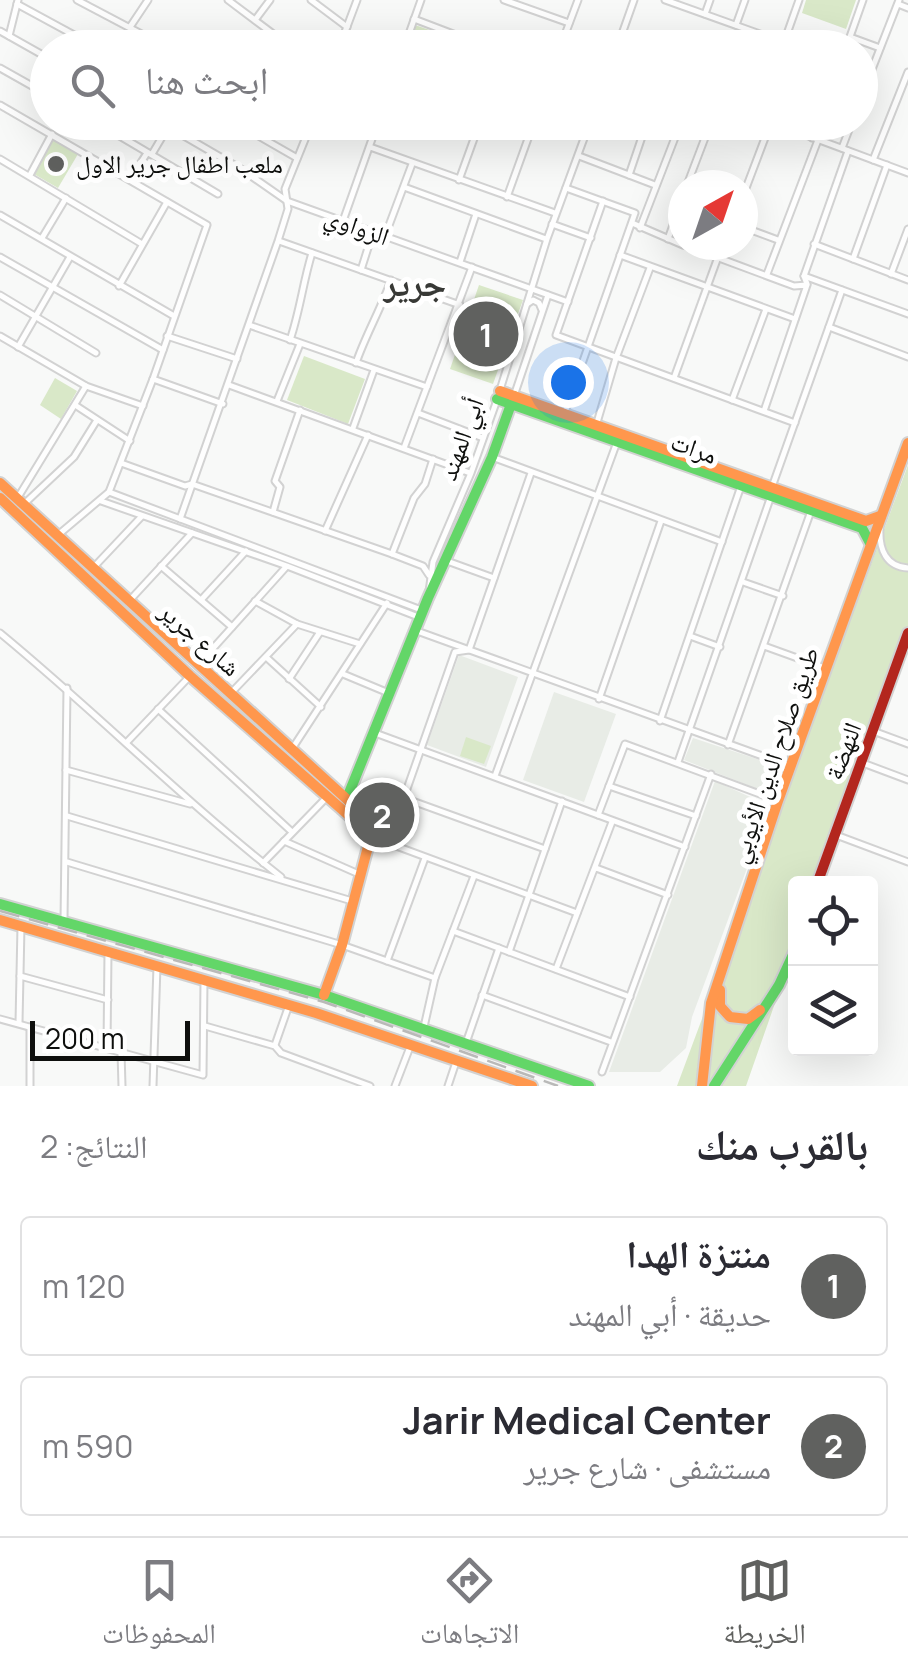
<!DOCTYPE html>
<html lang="ar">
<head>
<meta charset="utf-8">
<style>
  :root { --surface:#fff; --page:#f2f2f3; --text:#2b2b33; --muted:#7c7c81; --line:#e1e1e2; --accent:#60615f }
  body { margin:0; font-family:Manrope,"Noto Naskh Arabic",sans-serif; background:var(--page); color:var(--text); direction:rtl }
  .controls { position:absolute; right:30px; bottom:30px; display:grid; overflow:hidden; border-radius:10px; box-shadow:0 10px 40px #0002 }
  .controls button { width:90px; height:90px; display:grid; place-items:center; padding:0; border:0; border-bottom:2px solid var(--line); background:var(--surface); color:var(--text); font:50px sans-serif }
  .compass { position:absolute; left:668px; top:170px; width:90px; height:90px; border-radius:50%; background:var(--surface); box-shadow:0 10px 40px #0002; rotate:40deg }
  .scale { position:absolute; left:30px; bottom:25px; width:160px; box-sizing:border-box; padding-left:10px; border:5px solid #0e0f0d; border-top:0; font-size:28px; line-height:35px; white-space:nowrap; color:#0e0f0d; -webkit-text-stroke:8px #fff; paint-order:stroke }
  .you { position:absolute; left:568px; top:382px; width:35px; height:35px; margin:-25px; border:8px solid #fff; border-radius:50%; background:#1a73e8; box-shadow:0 0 0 15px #1a73e833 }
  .badge { display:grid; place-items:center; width:65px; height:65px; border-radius:50%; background:var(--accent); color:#fff; font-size:32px; font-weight:700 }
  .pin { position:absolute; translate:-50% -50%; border:5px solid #fff; box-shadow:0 2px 10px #0006 }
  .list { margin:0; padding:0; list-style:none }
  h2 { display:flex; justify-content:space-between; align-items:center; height:130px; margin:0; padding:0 40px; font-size:42px }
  h2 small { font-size:32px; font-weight:400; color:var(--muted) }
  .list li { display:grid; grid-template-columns:65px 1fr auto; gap:30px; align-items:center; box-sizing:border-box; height:140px; margin:0 20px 20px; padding:0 20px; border:2px solid var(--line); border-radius:10px }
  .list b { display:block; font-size:38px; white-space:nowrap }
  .list p { margin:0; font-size:32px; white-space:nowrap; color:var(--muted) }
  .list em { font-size:32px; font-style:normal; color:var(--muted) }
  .icon { flex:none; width:55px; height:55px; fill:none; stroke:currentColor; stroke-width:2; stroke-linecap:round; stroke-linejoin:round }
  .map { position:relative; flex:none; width:908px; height:1086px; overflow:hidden; direction:ltr }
  .search { position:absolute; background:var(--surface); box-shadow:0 10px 40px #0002; left:30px; right:30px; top:30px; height:110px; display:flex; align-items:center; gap:25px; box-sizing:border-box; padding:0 35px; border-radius:55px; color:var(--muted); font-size:38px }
  .sheet { height:450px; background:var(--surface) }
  nav { display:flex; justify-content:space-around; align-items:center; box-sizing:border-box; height:140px; border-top:2px solid var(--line); background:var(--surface); font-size:28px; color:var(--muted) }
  nav a { display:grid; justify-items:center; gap:5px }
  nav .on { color:var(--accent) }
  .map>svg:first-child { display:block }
  .built { fill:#e8ece6 }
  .green { fill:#d9e8c8 }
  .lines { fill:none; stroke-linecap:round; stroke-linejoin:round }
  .street-casing { stroke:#d2d2d2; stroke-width:9 }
  .fast-casing { stroke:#d2d2d2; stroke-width:14 }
  .slow-casing { stroke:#d2d2d2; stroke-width:14 }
  .jam-casing { stroke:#d2d2d2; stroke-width:14 }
  .street { stroke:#fefefe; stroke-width:5 }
  .fast { stroke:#63d668; stroke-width:10 }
  .slow { stroke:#ff974d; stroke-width:10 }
  .jam { stroke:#b3261e; stroke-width:10 }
  .rail { stroke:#b9b9b8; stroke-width:2.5; stroke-dasharray:20 10; stroke-linecap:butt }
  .poi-dot { fill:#60615f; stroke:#fff; stroke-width:4 }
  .labels { text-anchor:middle; stroke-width:10; stroke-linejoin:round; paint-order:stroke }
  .poi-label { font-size:25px; fill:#0e0f0d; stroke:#fff; text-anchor:start }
  .street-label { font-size:25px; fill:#0e0f0d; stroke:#fff }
  .district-label { font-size:35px; font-weight:bold; fill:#383936; stroke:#fff }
</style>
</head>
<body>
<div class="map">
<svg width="908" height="1086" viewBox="0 0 908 1086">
  <rect width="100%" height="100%" fill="#f8f9f8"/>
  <g class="built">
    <path d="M459,655L518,677L486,767L427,745Z"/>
    <path d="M554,692L616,714L584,802L523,780Z"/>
    <path d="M693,738L782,767L783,773L773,795L684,760Z"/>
    <path d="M715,781L770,806L692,1017L686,1048L660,1072H609Z"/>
  </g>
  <g class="green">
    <path d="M806,0H856L846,29L802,13Z"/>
    <path d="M414,26H418L478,47L406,48Z"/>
    <path d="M53,140L78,154L58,188L34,174Z"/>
    <path d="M479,285L523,300L493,384L450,369Z"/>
    <path d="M304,356L365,379L348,424L287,400Z"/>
    <path d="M55,378L77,391L61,419L40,405Z"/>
    <path d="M908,465V626L817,883L796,884L795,946L746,1086H677Z"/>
    <path d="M466,737L491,746L484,764L460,756Z"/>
  </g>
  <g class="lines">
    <defs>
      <g id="street">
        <path d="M77,0L168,48"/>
        <path d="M228,0L292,48"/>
        <path d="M311,0L347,27"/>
        <path d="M504,0L569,23"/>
        <path d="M665,0L799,48"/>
        <path d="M17,4L98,48"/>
        <path d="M898,4L908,8"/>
        <path d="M705,14L710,0"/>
        <path d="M414,19L490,48"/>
        <path d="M255,20L270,0"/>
        <path d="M736,25L745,0"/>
        <path d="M130,27L148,0"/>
        <path d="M0,31L48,58"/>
        <path d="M9,36L18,0"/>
        <path d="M850,37L880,48"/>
        <path d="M340,43L352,48"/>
        <path d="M270,48L276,37"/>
        <path d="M339,48L357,0"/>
        <path d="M404,48L421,0"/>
        <path d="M560,48L578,0"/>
        <path d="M617,48L634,0"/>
        <path d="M782,48L799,0"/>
        <path d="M846,48L863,0"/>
        <path d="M0,68L48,95"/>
        <path d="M860,100L899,0"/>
        <path d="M0,105L207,225L153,379L109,492L58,535"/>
        <path d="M96,122L218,194"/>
        <path d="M160,122L241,169L287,201L568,302"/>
        <path d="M234,122L297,158"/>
        <path d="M454,122L476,131"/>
        <path d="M812,138L818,122"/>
        <path d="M370,147L555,213"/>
        <path d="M842,148L852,122"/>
        <path d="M152,154L168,127"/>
        <path d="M579,156L655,185"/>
        <path d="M0,159L142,244"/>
        <path d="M873,160L908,72"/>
        <path d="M30,175L52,134"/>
        <path d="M629,175L647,122"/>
        <path d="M130,180L147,153"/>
        <path d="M459,180L480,122"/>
        <path d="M687,185L711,122"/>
        <path d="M404,187L546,239"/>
        <path d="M743,196L771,122L908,173"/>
        <path d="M507,197L534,122"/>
        <path d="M603,201L556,335L795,423"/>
        <path d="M0,215L174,316"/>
        <path d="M343,221L378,122"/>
        <path d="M632,223L683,245"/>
        <path d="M552,224L591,238"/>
        <path d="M743,227L778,240"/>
        <path d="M640,228L681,122"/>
        <path d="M385,236L412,164"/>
        <path d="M42,238L66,198"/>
        <path d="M668,239L683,197"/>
        <path d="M279,241L460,305"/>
        <path d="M814,244L908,280"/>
        <path d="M684,245L794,286L807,285L764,411"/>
        <path d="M620,255L795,319"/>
        <path d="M0,257L163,350"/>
        <path d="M853,259L887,165"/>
        <path d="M460,262L476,214"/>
        <path d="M361,270L373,232"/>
        <path d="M767,274L818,140"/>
        <path d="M891,274L908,229"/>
        <path d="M804,276L908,314"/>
        <path d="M807,284L804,276L848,151"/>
        <path d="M119,286L167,202"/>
        <path d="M0,295L96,353"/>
        <path d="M527,304L533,300L539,303L542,310"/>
        <path d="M249,325L427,387"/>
        <path d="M829,327L908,357"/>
        <path d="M0,336L86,386L143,406"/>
        <path d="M167,336L237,359"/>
        <path d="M290,340C300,311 303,282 312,253"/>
        <path d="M18,347L70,257"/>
        <path d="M356,363C366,334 381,309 391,280"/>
        <path d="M674,378L718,257"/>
        <path d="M153,379L223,404"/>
        <path d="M229,385L470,473"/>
        <path d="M500,390L547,239L590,122"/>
        <path d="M514,396L548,295"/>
        <path d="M732,400L766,309"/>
        <path d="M277,401L300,344"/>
        <path d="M75,405L130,441"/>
        <path d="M418,413L483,438"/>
        <path d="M564,415L635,213L566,188"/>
        <path d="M596,426L616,358L650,268"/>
        <path d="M353,428L374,370"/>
        <path d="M404,448L472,267"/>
        <path d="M492,457L722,542"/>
        <path d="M121,463L185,486L192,484L392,554L423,566L429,575"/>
        <path d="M772,487L842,290"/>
        <path d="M109,492L424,611"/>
        <path d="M17,499L86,386"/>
        <path d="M101,501L287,566L421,618"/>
        <path d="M23,505L74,457L97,420"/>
        <path d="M273,512L280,487L275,481L300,410"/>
        <path d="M180,519L278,241L288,209L285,189L312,122"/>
        <path d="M880,529C879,549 886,567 908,568"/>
        <path d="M325,531L368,435"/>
        <path d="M392,554L414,498L425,484L433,459"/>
        <path d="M447,561L494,578"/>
        <path d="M161,566L232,627"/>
        <path d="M94,567L142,516"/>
        <path d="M743,582L783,596"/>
        <path d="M429,592L433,562L471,473L497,400"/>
        <path d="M130,600L192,533"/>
        <path d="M201,600L246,551"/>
        <path d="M255,601L297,624L360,644"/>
        <path d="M417,631L790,766"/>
        <path d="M0,633C96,712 183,800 281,877"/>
        <path d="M690,636L720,647"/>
        <path d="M764,646L825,668"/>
        <path d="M266,657L321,707"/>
        <path d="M198,665L286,567"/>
        <path d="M343,674L391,694"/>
        <path d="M289,679L320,632"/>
        <path d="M231,693L297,624"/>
        <path d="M599,699L661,521"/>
        <path d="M158,709L292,832"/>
        <path d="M660,721L741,486"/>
        <path d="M873,731L908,744"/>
        <path d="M375,733L685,847"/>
        <path d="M127,742L190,676"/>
        <path d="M728,745L811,511"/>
        <path d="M292,749L387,603"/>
        <path d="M678,762L771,496"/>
        <path d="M860,762L908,780"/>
        <path d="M66,770L190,804"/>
        <path d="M495,776L617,442"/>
        <path d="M609,786L696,816"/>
        <path d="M404,798L545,849"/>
        <path d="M598,815L625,744L776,800"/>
        <path d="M67,816L352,901"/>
        <path d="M836,835L908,862"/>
        <path d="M284,841L361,875"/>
        <path d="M388,843L455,652L469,650L531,473"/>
        <path d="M369,844L388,843L577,913"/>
        <path d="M67,862L342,945L435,978"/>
        <path d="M263,863L327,797"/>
        <path d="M596,868L668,895"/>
        <path d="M64,921L67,688"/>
        <path d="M453,931L630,997"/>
        <path d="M509,952L562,801"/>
        <path d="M387,961L425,858"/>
        <path d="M556,969L612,822"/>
        <path d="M20,976L108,1000"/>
        <path d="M482,995L611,1042"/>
        <path d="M0,1019L203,1075L204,980"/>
        <path d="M19,1023L21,926"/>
        <path d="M205,1026L275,1046L281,1053L370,1086"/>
        <path d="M30,1027V1086"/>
        <path d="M424,1027L435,978L474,876"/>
        <path d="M466,1043L499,948"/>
        <path d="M275,1045L289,1005"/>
        <path d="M107,1048L108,952"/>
        <path d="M121,1052L122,1086"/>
        <path d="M602,1072L711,774"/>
        <path d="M153,1086L157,966"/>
        <path d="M395,1086L410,1047"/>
        <path d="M448,1086L456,1062"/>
      </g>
      <g id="fast">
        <path d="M497,399L862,528L870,543"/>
        <path d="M347,798L428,598L492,457L514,396"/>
        <path d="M0,904L324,995L589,1086"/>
        <path d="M714,1086L779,985L796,948"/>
      </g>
      <g id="slow">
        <path d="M500,391L866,521L880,516"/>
        <path d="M0,483L374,824L342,945L324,995"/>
        <path d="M0,498L190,676L371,835"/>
        <path d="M0,920L316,1013L532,1086"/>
        <path d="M720,990V1006L730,1017L748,1019L760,1010"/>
        <path d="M702,1086L711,1003L778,801L908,443"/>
      </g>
      <path id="jam" d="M817,884L908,633"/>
    </defs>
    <use href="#street" class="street-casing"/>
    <use href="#fast" class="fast-casing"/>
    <use href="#slow" class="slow-casing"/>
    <use href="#jam" class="jam-casing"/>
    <use href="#street" class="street"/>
    <use href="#fast" class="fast"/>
    <use href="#slow" class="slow"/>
    <use href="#jam" class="jam"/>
    <path class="rail" d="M0,911L324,1002L558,1086"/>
  </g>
  <circle class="poi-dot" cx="56" cy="164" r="10"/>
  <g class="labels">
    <g class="poi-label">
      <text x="76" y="173">ملعب اطفال جرير الاول</text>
    </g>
    <g class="street-label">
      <text transform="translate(357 226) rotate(20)" y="9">الزواوي</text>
      <text transform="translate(461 439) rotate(-70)" y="9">أبي المهند</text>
      <text transform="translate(694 448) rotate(20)" y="9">مرات</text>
      <text transform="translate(200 639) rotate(41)" y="9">شارع جرير</text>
      <text transform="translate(843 751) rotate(-69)" y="9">النهضة</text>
      <text transform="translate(774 755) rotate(-71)" y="9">طريق صلاح الدين الأيوبي</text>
    </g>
    <g class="district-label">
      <text x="415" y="296">جرير</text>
    </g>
  </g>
</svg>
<div class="controls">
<button><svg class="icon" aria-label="locate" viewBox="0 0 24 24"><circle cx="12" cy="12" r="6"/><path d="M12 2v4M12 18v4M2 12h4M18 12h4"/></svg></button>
<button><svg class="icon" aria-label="layers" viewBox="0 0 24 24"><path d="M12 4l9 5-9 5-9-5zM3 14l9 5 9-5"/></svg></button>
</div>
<svg class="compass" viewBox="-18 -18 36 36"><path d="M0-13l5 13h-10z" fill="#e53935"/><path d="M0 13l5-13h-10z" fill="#7c7c81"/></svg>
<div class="scale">200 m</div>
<div class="you"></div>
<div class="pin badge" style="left:486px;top:334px">1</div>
<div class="pin badge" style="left:382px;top:815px">2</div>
<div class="search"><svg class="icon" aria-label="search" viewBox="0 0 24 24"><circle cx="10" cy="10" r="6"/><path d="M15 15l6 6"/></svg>ابحث هنا</div>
</div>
<section class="sheet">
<h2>بالقرب منك<small>النتائج: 2</small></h2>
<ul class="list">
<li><span class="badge">1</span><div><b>منتزة الهدا</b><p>حديقة · أبي المهند</p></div><em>120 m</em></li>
<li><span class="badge">2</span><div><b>Jarir Medical Center</b><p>مستشفى · شارع جرير</p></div><em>590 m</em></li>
</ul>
</section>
<nav>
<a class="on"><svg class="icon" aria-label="map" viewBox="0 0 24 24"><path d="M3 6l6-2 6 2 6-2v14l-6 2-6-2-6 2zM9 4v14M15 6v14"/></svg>الخريطة</a>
<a><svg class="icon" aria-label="directions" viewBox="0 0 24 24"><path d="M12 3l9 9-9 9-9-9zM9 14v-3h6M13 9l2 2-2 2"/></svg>الاتجاهات</a>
<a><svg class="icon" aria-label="saved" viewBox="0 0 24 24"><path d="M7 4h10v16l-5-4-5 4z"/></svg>المحفوظات</a>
</nav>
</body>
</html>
